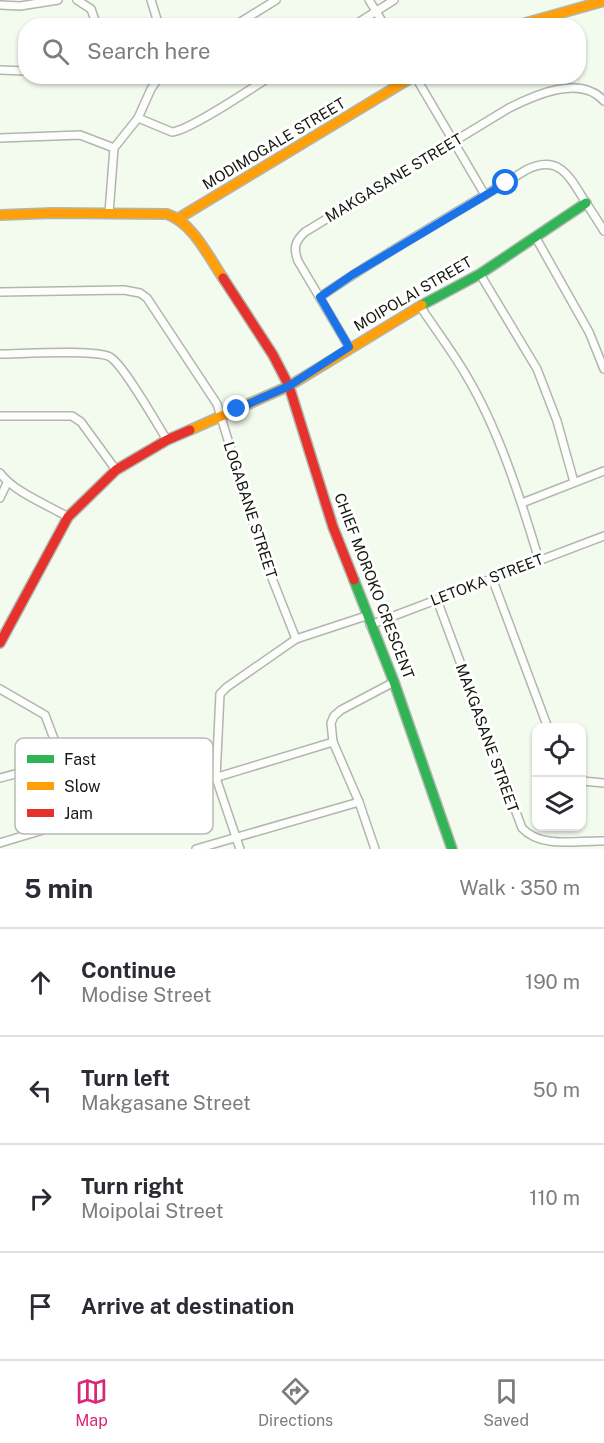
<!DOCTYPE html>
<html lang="en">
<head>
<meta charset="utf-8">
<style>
  :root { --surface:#fff; --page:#f2f2f3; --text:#2b2b33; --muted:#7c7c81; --line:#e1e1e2; --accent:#db2777 }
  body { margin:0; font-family:"Public Sans",sans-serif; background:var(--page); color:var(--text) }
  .controls { position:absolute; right:18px; bottom:18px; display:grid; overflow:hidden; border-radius:12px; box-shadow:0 2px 4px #0004 }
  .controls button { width:54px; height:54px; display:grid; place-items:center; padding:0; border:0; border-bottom:2px solid var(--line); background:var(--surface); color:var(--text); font:30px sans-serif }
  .stop { position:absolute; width:18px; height:18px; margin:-14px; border:4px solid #1a73e8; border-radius:50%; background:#fff }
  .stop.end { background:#1a73e8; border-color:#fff; box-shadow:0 2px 6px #0008 }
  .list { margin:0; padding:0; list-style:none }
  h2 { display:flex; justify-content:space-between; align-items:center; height:78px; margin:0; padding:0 24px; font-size:26px }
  h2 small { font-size:20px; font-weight:400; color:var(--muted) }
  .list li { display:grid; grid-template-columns:39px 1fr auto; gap:18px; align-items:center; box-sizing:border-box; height:108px; padding:0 24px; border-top:2px solid var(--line) }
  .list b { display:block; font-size:22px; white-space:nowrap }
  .list p { margin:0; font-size:20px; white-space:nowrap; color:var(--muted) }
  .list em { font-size:20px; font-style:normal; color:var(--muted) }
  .icon { flex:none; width:33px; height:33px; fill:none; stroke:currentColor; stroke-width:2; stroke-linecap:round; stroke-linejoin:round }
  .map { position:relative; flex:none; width:604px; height:849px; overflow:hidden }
  .search { position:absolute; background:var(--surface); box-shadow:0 2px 4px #0004; left:18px; right:18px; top:18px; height:66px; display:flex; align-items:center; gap:15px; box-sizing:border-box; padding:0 21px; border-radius:24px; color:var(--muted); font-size:22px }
  .sheet { height:510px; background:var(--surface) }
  nav { display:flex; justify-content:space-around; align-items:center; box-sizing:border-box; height:84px; border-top:2px solid var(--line); background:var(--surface); font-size:16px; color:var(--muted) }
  nav a { display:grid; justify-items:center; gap:3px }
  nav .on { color:var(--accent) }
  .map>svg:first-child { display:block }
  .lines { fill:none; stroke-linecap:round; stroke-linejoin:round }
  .street-casing { stroke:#b1b6ae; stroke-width:10 }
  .fast-casing { stroke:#b1b6ae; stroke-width:12 }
  .slow-casing { stroke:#b1b6ae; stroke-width:12 }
  .jam-casing { stroke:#b1b6ae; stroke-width:12 }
  .street { stroke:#fdfefc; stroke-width:7 }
  .fast { stroke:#30b455; stroke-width:9 }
  .slow { stroke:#ff9f0a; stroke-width:9 }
  .jam { stroke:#e5322d; stroke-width:9 }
  .route { stroke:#1a73e8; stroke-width:8 }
  .labels { text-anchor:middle; stroke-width:6; stroke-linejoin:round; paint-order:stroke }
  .street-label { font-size:15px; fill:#151912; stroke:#fff }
  .key { fill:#fff; stroke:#b9bab8; stroke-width:1.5 }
  .key-label { font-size:16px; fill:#151912 }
</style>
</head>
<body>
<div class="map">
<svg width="604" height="849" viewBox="0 0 604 849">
  <rect width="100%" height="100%" fill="#f3faee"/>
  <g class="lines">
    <defs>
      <g id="street">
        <path d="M77,0L91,9L97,26"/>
        <path d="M151,0L159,26"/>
        <path d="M369,0L385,26"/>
        <path d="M0,5L20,6L58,0"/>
        <path d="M234,26L276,0"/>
        <path d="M353,26L394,0"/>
        <path d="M0,70L26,71"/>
        <path d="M415,76L485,195"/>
        <path d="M138,118L172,132C189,131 252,88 271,76"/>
        <path d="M0,138L80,135L114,148"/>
        <path d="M109,213L114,148L138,118L151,89L160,76"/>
        <path d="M536,238L589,332L604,369"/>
        <path d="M480,274L537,369L557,421L574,482"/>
        <path d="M0,292L124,290L140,293L147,298L217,404L264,558L296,639"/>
        <path d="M320,297C386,251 457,213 526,170C560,153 570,178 586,203C592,212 598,221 604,231"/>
        <path d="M420,306C435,329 452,351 466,375C499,430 521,500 539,560"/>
        <path d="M349,347L298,261C293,248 295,241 305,232L509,108C535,95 581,74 604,101"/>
        <path d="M0,354C21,354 96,349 110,357C123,364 157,424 167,440"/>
        <path d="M0,416H72L81,422L116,470"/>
        <path d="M0,473C14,492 46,504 68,517"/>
        <path d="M0,498L7,483"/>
        <path d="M522,503L604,471"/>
        <path d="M492,578L548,728"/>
        <path d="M437,600L522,828C541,849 578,840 604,841"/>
        <path d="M370,625L604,536"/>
        <path d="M0,689L45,715L57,747L76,821"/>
        <path d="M0,778L60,762"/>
        <path d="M582,781L604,783"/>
        <path d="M0,843L333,742"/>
        <path d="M196,849L359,802"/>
        <path d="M240,849L216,778L220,694L227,687L296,639L366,616"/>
        <path d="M375,849L359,802L333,742L331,723L334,716L341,710L394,682"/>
      </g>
      <g id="fast">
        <path d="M422,305L480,274L586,203"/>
        <path d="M354,580L394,682L452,849"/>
      </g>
      <g id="slow">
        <path d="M515,26L604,1"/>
        <path d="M0,215L53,213L167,214C193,223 208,256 223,278"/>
        <path d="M179,218L414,76"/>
        <path d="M190,430L289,386L422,305"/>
      </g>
      <g id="jam">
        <path d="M223,278L273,355L289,386L333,527L354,580"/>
        <path d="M0,643L68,517L116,470L167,440L190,430"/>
      </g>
    </defs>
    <use href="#street" class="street-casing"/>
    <use href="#fast" class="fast-casing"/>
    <use href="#slow" class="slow-casing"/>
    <use href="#jam" class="jam-casing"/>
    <use href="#street" class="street"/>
    <use href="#fast" class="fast"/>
    <use href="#slow" class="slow"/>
    <use href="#jam" class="jam"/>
  </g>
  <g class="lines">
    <path class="route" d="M237,409L289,386L349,347L320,297L352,275L506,183"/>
  </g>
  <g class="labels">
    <g class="street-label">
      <text transform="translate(274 144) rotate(-31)" y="5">MODIMOGALE STREET</text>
      <text transform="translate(394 178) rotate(-31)" y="5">MAKGASANE STREET</text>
      <text transform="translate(413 294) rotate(-30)" y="5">MOIPOLAI STREET</text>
      <text transform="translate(250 510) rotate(72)" y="5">LOGABANE STREET</text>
      <text transform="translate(487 580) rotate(-21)" y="5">LETOKA STREET</text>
      <text transform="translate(374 586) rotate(69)" y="5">CHIEF MOROKO CRESCENT</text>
      <text transform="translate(487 738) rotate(70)" y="5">MAKGASANE STREET</text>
    </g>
  </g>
  <rect x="15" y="738" width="198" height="96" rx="9" class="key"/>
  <rect x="27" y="755" width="27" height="8" fill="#30b455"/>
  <rect x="27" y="782" width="27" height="8" fill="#ff9f0a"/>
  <rect x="27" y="809" width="27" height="8" fill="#e5322d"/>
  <g class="key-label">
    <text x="64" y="765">Fast</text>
    <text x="64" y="792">Slow</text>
    <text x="64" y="819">Jam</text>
  </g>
</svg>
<div class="controls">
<button><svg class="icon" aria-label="locate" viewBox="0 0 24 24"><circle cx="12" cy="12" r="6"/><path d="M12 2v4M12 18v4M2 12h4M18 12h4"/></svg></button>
<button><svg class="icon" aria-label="layers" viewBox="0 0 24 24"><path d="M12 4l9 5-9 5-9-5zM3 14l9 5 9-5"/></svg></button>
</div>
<div class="stop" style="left:506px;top:183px"></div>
<div class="stop end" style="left:237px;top:409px"></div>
<div class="search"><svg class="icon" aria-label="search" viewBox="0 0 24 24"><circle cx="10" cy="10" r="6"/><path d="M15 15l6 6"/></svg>Search here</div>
</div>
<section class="sheet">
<h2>5 min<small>Walk · 350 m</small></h2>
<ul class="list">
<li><svg class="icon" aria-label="ahead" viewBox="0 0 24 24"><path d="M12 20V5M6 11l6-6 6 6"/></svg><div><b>Continue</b><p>Modise Street</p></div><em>190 m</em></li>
<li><svg class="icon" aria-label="left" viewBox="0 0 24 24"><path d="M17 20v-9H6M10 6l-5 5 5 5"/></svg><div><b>Turn left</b><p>Makgasane Street</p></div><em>50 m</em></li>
<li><svg class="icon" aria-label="right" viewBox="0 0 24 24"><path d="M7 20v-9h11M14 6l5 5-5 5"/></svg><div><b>Turn right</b><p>Moipolai Street</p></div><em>110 m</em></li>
<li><svg class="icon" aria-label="arrive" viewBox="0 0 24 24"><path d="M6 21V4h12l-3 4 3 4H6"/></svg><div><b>Arrive at destination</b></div></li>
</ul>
</section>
<nav>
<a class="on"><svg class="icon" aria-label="map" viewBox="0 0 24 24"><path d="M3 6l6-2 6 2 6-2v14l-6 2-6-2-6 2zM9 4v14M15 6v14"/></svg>Map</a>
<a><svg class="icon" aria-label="directions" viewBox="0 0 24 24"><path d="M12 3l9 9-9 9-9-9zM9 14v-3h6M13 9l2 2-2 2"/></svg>Directions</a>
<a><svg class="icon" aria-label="saved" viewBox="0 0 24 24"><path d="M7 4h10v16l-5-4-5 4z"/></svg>Saved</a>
</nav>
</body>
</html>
